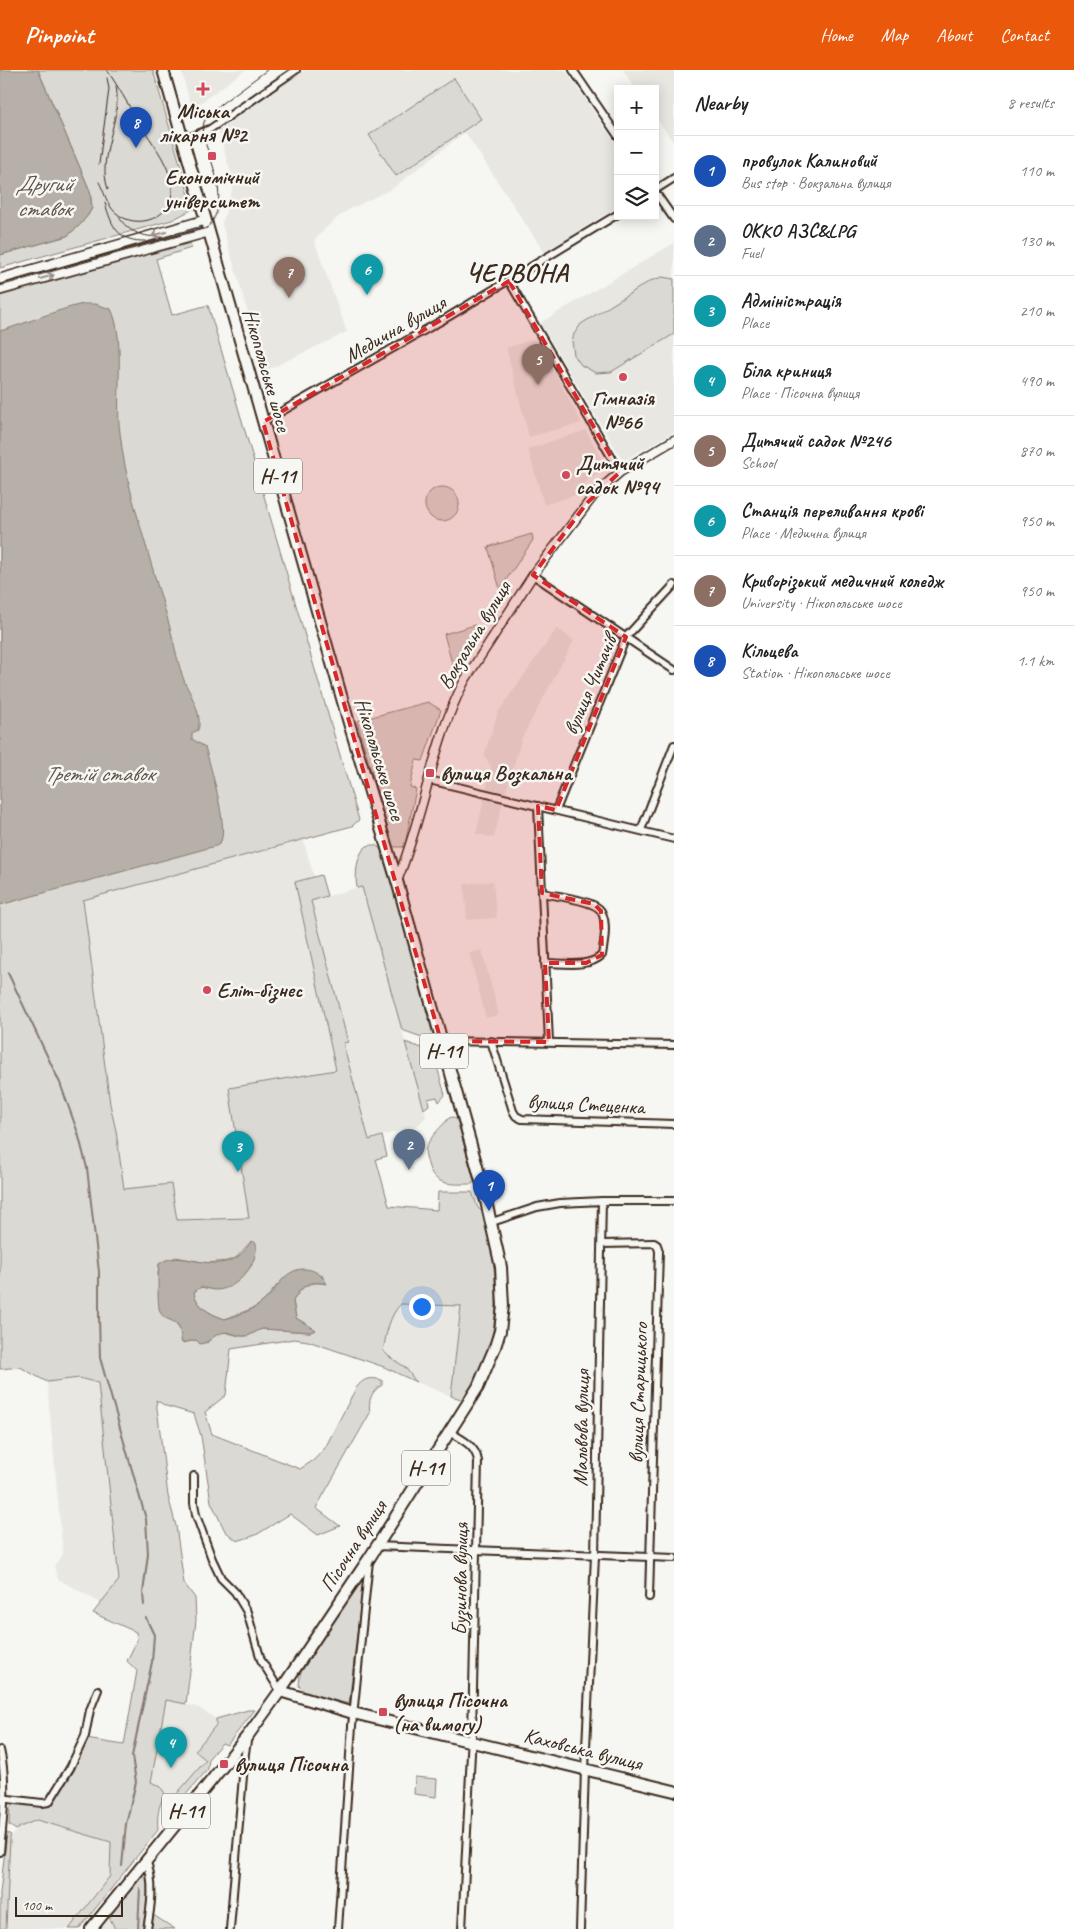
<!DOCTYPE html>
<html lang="en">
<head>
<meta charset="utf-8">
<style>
  :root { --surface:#fff; --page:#f2f2f2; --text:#222; --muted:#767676; --line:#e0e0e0; --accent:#ea580c }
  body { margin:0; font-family:Caveat,sans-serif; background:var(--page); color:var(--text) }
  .controls { position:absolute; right:15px; top:15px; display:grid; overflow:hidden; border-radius:0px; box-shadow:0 2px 12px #0003 }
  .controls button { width:45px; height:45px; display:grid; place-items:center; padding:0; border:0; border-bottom:1px solid var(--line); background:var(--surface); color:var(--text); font:25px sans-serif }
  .scale { position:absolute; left:15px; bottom:12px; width:108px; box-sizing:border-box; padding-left:5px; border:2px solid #3b2a1e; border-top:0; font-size:14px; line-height:18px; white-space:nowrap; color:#3b2a1e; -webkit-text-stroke:4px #f6f6f2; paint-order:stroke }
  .you { position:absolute; left:421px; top:1236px; width:18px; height:18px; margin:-12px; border:4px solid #fff; border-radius:50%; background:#1a73e8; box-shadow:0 0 0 8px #1a73e833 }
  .badge { display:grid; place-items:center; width:32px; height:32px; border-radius:50%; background:var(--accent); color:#fff; font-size:16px; font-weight:700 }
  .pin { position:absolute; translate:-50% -41px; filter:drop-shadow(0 1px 2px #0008) }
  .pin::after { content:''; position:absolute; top:26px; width:18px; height:15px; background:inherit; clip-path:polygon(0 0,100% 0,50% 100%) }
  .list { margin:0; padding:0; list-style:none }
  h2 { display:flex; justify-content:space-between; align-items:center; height:65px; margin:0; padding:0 20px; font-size:21px }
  h2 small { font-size:16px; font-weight:400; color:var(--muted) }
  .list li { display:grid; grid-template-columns:32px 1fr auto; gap:15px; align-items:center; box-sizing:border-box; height:70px; padding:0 20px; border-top:1px solid var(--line) }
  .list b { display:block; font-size:19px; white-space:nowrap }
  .list p { margin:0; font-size:16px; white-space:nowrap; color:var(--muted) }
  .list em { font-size:16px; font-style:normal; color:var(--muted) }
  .icon { flex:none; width:28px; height:28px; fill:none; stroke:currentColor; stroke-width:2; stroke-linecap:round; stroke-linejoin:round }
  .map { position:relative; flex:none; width:674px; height:1859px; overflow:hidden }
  header { display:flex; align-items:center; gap:30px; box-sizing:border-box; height:70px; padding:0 25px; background:var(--accent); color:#fff }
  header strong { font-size:24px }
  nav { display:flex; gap:28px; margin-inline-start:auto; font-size:18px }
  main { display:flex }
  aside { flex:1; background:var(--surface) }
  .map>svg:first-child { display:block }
  .built { fill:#e8e7e2 }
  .green { fill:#dad9d3; stroke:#8a8278; fill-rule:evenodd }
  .water { fill:#b6b0a9; stroke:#857a71 }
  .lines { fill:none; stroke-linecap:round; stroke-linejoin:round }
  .stream { stroke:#857a71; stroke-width:2 }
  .minor-casing { stroke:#3b2a1e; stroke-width:10 }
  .tertiary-casing { stroke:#3b2a1e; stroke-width:11 }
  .secondary-casing { stroke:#3b2a1e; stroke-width:12 }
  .primary-casing { stroke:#3b2a1e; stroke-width:14 }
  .minor { stroke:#f6f6f2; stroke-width:6 }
  .tertiary { stroke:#f6f6f2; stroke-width:8 }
  .secondary { stroke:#f6f6f2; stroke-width:9 }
  .primary { stroke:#f6f6f2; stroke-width:10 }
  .tram { stroke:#3b2a1e; stroke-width:1 }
  .oneway { stroke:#989088 }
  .marked { fill:#d62828; fill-opacity:0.2; stroke:#d62828; stroke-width:4; stroke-dasharray:10 6; stroke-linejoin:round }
  .poi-dot { fill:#d1495b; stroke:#f6f6f2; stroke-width:2 }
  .labels { text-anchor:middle; stroke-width:5; stroke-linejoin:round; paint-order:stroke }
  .shield { fill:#f6f6f2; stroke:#73675e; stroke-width:1 }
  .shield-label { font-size:20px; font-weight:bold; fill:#3b2a1e }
  .poi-label { font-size:21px; font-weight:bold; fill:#3b2a1e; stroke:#f6f6f2; text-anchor:start }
  .street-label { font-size:21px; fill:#3b2a1e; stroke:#f6f6f2 }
  .water-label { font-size:22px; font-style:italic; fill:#605248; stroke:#f6f6f2 }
  .district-label { font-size:26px; font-weight:bold; letter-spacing:1px; fill:#3b2a1e; stroke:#f6f6f2 }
</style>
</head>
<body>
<header>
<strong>Pinpoint</strong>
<nav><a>Home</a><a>Map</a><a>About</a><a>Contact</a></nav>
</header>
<main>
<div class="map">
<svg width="674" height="1859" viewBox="0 0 674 1859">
  <rect width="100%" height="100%" fill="#f6f6f2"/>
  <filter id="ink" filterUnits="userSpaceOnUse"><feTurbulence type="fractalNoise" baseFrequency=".02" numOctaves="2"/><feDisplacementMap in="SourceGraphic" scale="10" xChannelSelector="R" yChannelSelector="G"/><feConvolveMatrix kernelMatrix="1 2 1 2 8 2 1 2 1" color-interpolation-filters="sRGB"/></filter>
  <g filter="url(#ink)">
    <g class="built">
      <path d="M181,0H245L192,39Z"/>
      <path d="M304,0H565L618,77V137L544,182L465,62L393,118L348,140L332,152L314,170L347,262L265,301L222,154L234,113L218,60Z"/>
      <path d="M623,0H674V73L655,46V19H636Z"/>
      <path d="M674,173V362L623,391L540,253Z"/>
      <path d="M536,268L582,353L529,367L506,278Z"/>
      <path d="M586,360L606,397L585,413L579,424L544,435L528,379Z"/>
      <path d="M557,558L574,571L522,668L504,728L494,768L476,764L491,697L484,685L498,642Z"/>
      <path d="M303,769L314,807L295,812L336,1001L229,1018L249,1148L177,1150L124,1119L116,1061L110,1034L83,830Z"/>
      <path d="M493,811L497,848L467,850L464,814Z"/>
      <path d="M362,816L426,1047L418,1055L369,1070L343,973L348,972L311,831Z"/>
      <path d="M482,880L499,945L486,948L469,883Z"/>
      <path d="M401,1234L461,1236L451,1326L416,1312L405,1297L391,1288L383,1281L387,1259L397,1237Z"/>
      <path d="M79,1308L98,1312L119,1510L101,1533L58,1509L54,1496L63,1484L47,1312Z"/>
      <path d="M166,1629L199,1638L216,1649V1655L196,1681L206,1690L168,1734L149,1719Z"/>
      <path d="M37,1750L111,1772L110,1806L69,1859H6L10,1768L20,1757Z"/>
      <path d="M106,1840L115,1859H91Z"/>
    </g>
    <g class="green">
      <path d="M38,0H153L193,139L172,150L0,198V185L67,166L80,155L88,145L92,138L90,121Z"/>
      <path d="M454,8L481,49L396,106L369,65Z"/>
      <path d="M190,173L191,178L156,189L172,245L208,235L359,750L352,756L83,830L110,1034L116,1061L124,1119L171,1114L177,1150L249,1148L229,1018L336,1000L295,812L321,805L327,826L311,831L348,972L343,973L369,1070L382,1066L387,1086L376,1089L389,1136L437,1140L438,1122H472L478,1138L483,1142C493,1181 501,1225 492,1265C487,1286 477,1306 468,1326L461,1329L451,1326L461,1236L401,1234C389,1245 386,1266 383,1281L391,1288L405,1297L416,1312L384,1297L308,1271L294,1269L231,1279L226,1325L205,1342L212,1364L300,1399L314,1390L325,1378L356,1318C364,1308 369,1307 382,1310V1315C371,1321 368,1331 370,1343L316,1438L340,1456L318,1465L290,1444L256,1465L237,1471L225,1461L211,1432L201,1366L194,1344L166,1336L156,1330L168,1426L176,1456L184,1513L195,1528L196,1550L186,1634L166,1630L151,1712L161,1717L165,1724C158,1737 157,1746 158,1760L79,1859H69L110,1806L111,1772L37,1750L20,1757L16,1760L9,1755L10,1737L16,1733L52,1735L75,1699L86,1669L124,1675L137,1601L127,1591L137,1570L136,1562L93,1543L119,1510L98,1313L79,1308L47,1312L20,1297L0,1299V226ZM251,1171L252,1195L238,1211L201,1217L194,1222C196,1237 212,1245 225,1249L256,1237L264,1231L278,1214L322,1205L326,1214C310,1210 301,1217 293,1231L296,1248L316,1260L310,1262L263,1259C256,1260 251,1266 244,1266C227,1266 223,1254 207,1273L196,1270L182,1273L180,1261L177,1254L160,1233L158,1204L159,1194L176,1187L207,1193L227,1191L236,1188Z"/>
      <path d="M662,207L674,209V264L611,302L596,303L581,295L574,285L572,271L574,264L581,254L650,211Z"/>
      <circle cx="442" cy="434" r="17"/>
      <path d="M532,464L533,470L500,519L488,477Z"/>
      <path d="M475,555L479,558L478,560L453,597L444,564Z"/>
      <path d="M428,632L441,640L423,691L416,690L410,717L416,719L405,774L403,777H393L357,651Z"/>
      <path d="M375,775L381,779L395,823L434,969L433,971L402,960L362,817L357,818C355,807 356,783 367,776C370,775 373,775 375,775Z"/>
      <path d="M405,972L430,981L434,986L445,1025L439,1032L437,1027L428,1029L429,1035L424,1039Z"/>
      <path d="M453,1047L457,1049L474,1111L472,1114C452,1114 434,1117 428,1094C426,1087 424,1081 427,1075C432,1065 442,1056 449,1048Z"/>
      <path d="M364,1503L349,1634L306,1623L299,1616L300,1604Z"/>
      <path d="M248,1640H255L227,1675L222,1673L209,1688L208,1699L170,1743L167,1742L168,1734L206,1690L195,1681L216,1655V1649Z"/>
      <path d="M415,1707L437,1709L436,1727L414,1724Z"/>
      <path d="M7,1763L11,1765L10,1768L6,1859H0V1823Z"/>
      <path d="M146,1790L152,1803L150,1843L175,1859H115L106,1840Z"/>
    </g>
    <g class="water">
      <path d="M0,0H38L90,121L92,138L88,145L80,155L67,166L0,185Z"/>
      <path d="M83,234H95L111,239C126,269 115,328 120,363C125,410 140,454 153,500C158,519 165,538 170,558C175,577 178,595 185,613C191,625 203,646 198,660L192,663V669L205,677C210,694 228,756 221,771C220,775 216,776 212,777L0,835V261C28,253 55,240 83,234Z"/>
      <path d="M252,1171L256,1173C259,1193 238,1219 217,1220C212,1220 206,1218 201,1217L194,1222C196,1237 212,1245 225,1249C239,1245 254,1240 264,1231C273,1224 277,1214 285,1207C299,1194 318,1197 327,1214C309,1210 302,1215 293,1231L296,1248L316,1260L310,1262L263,1259C256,1260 252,1266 245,1266C236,1267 230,1260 221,1263C212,1266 209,1273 200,1274L196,1270L182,1273C180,1267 182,1259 177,1254C171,1249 164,1250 160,1242C157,1234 158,1204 159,1194C178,1178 210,1203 236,1188C242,1185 247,1177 252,1171Z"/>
    </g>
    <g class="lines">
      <g class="stream">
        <path d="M8,903L60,1013L78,1063L87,1098L99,1202V1248L100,1288L146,1449L148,1484L143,1523L144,1535"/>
        <path d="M122,1796L126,1754L136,1712L132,1686L152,1592L154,1565L146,1548"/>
        <path d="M138,1859L140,1818"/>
      </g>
      <defs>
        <g id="minor">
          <path d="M573,0L618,66"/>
          <path d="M183,70L210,59L296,0"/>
          <path d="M655,120L674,108"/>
          <path d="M655,122L674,149"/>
          <path d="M509,211L620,402"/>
          <path d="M263,352L448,247L618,144"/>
          <path d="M533,505L674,600"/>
          <path d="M429,710L674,769"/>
          <path d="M538,736L549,972"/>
          <path d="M556,740L626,567L674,515"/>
          <path d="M641,760L674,675"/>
          <path d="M542,823C555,826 595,830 601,841C608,853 604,873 602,885C589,898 563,893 545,893"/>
          <path d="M441,971L674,975"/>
          <path d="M491,971L513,1041L516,1046L522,1049L674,1054"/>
          <path d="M602,1131H674"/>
          <path d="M492,1152L537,1137L560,1133L602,1131L595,1486L585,1699L580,1859"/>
          <path d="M602,1174L654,1173L657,1175L659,1181L649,1527"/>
          <path d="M449,1362C462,1369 476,1376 478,1391L472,1664L462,1859"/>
          <path d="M194,1406V1433L196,1445L212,1489L221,1508L235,1522L247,1542L261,1590L280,1621"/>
          <path d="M376,1476L674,1488"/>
          <path d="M0,1680C8,1714 3,1748 0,1782"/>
          <path d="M0,1728L42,1733L49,1732L70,1698L85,1666L90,1640L98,1620"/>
          <path d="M146,1790C155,1811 151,1837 147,1859"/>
          <path d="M230,1859L245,1683L248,1666"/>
          <path d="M338,1859L352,1656L369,1491"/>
        </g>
        <path id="tertiary" d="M397,811C424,746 432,672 465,610L533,505L595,424L620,402L674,370"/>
        <g id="secondary">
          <path d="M0,209L205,150"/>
          <path d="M0,220L208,162"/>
        </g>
        <g id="primary">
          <path d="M280,1621L353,1643L674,1721"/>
          <path d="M91,1859L249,1664L280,1621L370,1487L478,1317L495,1277L500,1261L503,1236L501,1197L483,1118L397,811L349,653L163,0"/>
        </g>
      </defs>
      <use href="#minor" class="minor-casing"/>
      <use href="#tertiary" class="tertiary-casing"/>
      <use href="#secondary" class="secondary-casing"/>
      <use href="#primary" class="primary-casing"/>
      <use href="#minor" class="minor"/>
      <use href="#tertiary" class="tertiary"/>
      <use href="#secondary" class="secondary"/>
      <use href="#primary" class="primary"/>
      <g class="tram">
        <path d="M99,94L109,19L107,8"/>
        <path d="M99,112C104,121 107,135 115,142C136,162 175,148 172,117C170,93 149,69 137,49C127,33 118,16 107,0"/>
        <path d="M108,119C96,86 123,50 116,16"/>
        <path d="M105,133C112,157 118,172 146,171"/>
        <path d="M119,147C128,163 144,167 161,167"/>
        <path d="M0,216L207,158C232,132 211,93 202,63L204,52L210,42L267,0"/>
      </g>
    </g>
    <defs><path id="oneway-shaft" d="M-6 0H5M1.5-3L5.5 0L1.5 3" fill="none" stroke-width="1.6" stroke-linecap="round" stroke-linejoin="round" transform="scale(1.25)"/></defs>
    <g class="oneway">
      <use href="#oneway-shaft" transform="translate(159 164) rotate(164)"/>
      <use href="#oneway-shaft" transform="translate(47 207) rotate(-16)"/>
    </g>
  </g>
  <path class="marked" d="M509,211L620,402L587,433L533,505L626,567L556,740L538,736L542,823L594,834L601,841L602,885L586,893H545L549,972L441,971L263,352Z"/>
  <g class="poi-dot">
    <path d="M200.5 11.5h5v5h5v5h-5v5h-5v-5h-5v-5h5z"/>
    <rect x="207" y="81" width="10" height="10" rx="2.5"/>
    <circle cx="623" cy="307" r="5"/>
    <circle cx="566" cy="405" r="5"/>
    <rect x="425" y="698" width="10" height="10" rx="2.5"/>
    <circle cx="207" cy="920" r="5"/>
    <rect x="378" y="1637" width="10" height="10" rx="2.5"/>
    <rect x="219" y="1689" width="10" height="10" rx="2.5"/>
  </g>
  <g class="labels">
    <g class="shield">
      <rect x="254" y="388.5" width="48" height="35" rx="4"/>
      <rect x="420" y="963.5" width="48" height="35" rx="4"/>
      <rect x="402" y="1380.5" width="48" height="35" rx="4"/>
      <rect x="162" y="1723.5" width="48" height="35" rx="4"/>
    </g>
    <g class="shield-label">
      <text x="278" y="413">Н-11</text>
      <text x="444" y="988">Н-11</text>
      <text x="426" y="1405">Н-11</text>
      <text x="186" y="1748">Н-11</text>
    </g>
    <g class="poi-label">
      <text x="203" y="48" text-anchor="middle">Міська<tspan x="203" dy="24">лікарня №2</tspan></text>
      <text x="212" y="114" text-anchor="middle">Економічний<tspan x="212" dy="24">університет</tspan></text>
      <text x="623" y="335" text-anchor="middle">Гімназія<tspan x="623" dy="24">№66</tspan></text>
      <text x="576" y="400">Дитячий<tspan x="576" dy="24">садок №94</tspan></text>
      <text x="440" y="710">вулиця Возкальна</text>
      <text x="217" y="927">Еліт-бізнес</text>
      <text x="393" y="1637">вулиця Пісочна<tspan x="393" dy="24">(на вимогу)</tspan></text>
      <text x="234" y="1701">вулиця Пісочна</text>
    </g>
    <g class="street-label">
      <text transform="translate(395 259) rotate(-30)" y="7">Медична вулиця</text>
      <text transform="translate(267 300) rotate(74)" y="7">Нікопольське шосе</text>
      <text transform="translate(474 565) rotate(-59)" y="7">Вокзальна вулиця</text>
      <text transform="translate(590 615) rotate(-67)" y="7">вулиця Читачів</text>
      <text transform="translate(380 689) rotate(73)" y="7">Нікопольське шосе</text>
      <text transform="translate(586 1034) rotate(3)" y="7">вулиця Стеценка</text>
      <text transform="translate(638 1323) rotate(-88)" y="7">вулиця Старицького</text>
      <text transform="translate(581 1358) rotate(-89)" y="7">Мальвова вулиця</text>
      <text transform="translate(353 1476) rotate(-57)" y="7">Пісочна вулиця</text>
      <text transform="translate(460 1509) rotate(-89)" y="7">Бузинова вулиця</text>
      <text transform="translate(583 1679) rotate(14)" y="7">Каховська вулиця</text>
    </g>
    <g class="water-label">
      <text x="44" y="121">Другий<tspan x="44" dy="25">ставок</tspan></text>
      <text x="99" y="711">Третій ставок</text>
    </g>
    <g class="district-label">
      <text x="517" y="211">ЧЕРВОНА</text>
    </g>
  </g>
</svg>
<div class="controls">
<button>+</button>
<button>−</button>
<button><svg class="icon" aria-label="layers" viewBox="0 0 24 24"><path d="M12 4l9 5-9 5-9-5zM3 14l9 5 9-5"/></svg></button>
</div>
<div class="scale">100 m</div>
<div class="you"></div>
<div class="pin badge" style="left:489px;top:1141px;background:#1a4fb4">1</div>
<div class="pin badge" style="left:409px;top:1100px;background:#5c6f8a">2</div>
<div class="pin badge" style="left:238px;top:1102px;background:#0f9aa8">3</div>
<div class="pin badge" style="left:171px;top:1698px;background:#0f9aa8">4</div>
<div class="pin badge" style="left:538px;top:315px;background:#8d6e63">5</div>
<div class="pin badge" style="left:367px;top:225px;background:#0f9aa8">6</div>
<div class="pin badge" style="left:289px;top:228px;background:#8d6e63">7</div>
<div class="pin badge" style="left:136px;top:78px;background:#1a4fb4">8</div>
</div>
<aside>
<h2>Nearby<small>8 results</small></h2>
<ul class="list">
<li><span class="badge" style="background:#1a4fb4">1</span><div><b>провулок Калиновий</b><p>Bus stop · Вокзальна вулиця</p></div><em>110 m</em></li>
<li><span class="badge" style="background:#5c6f8a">2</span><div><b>ОККО АЗС&amp;LPG</b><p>Fuel</p></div><em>130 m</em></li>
<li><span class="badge" style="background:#0f9aa8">3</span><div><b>Адміністрація</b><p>Place</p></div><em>210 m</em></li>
<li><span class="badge" style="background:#0f9aa8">4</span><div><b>Біла криниця</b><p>Place · Пісочна вулиця</p></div><em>490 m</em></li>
<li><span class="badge" style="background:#8d6e63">5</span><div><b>Дитячий садок №246</b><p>School</p></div><em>870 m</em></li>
<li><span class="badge" style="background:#0f9aa8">6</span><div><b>Станція переливання крові</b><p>Place · Медична вулиця</p></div><em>950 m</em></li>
<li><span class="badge" style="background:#8d6e63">7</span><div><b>Криворізький медичний коледж</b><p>University · Нікопольське шосе</p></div><em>950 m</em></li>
<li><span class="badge" style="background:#1a4fb4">8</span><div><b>Кільцева</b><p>Station · Нікопольське шосе</p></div><em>1.1 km</em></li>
</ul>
</aside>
</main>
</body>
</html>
